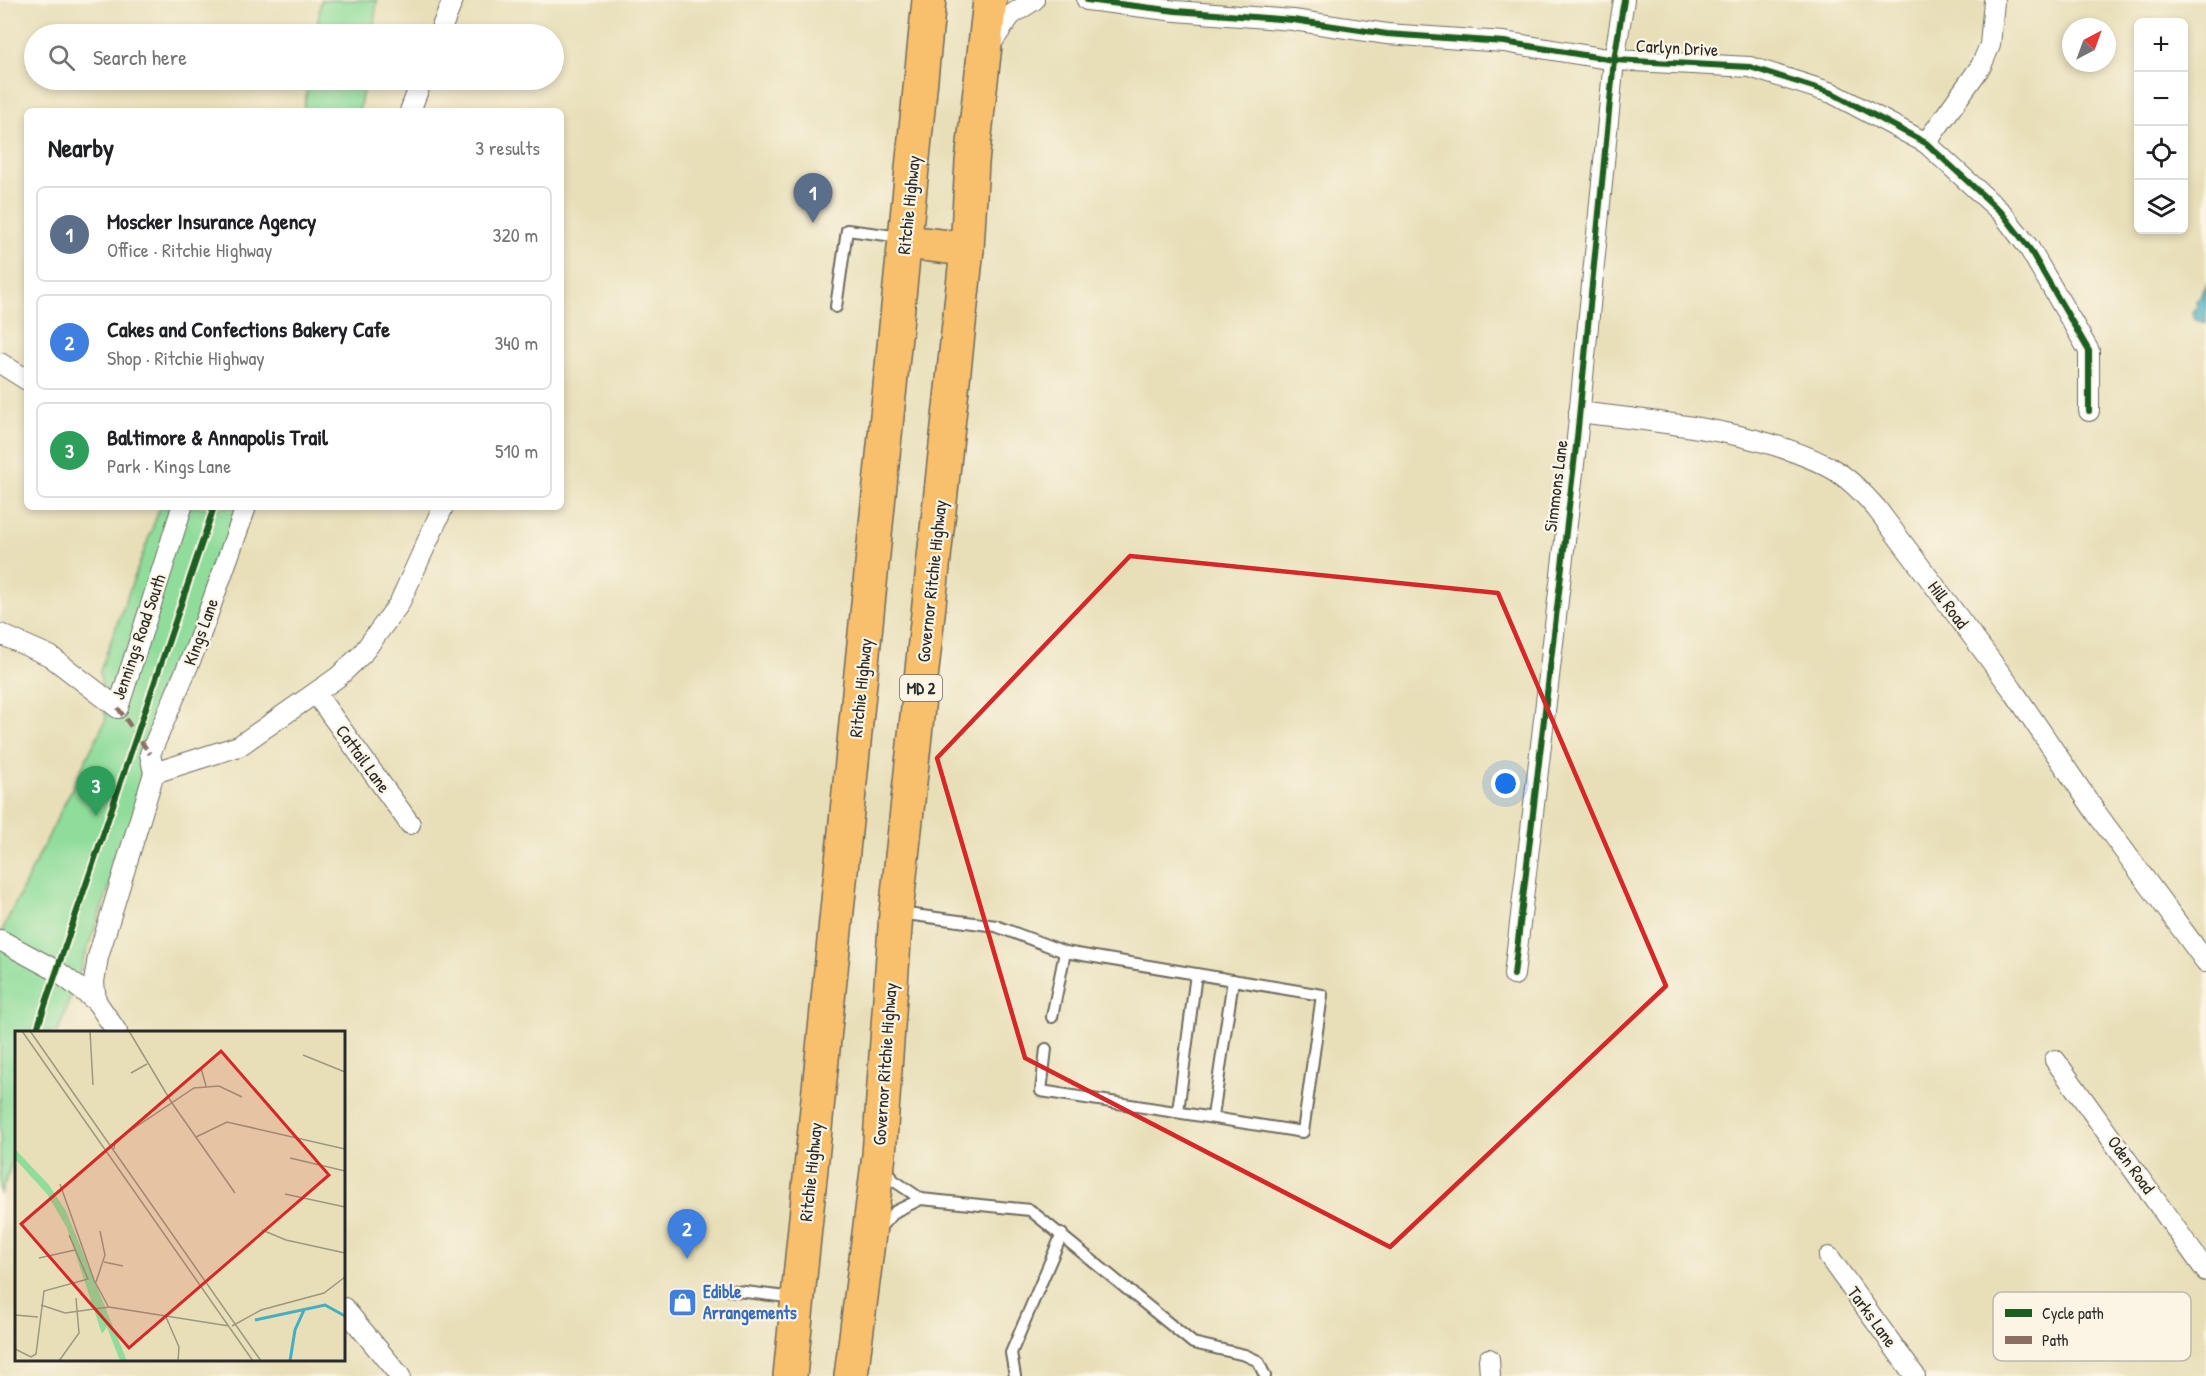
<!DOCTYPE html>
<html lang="en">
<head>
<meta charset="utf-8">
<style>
  :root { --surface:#fff; --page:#f2f2f2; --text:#202124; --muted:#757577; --line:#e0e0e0; --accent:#1a73e8 }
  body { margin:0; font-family:"Patrick Hand",sans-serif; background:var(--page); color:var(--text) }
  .controls { position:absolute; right:18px; top:18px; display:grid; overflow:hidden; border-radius:9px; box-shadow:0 3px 9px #0003 }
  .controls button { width:54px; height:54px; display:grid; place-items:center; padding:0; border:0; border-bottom:2px solid var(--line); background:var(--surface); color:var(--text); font:30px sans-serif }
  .compass { position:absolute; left:2062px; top:18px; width:54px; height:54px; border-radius:50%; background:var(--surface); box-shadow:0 3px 9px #0003; rotate:41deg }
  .you { position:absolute; left:1506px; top:784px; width:21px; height:21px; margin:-15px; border:4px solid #fff; border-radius:50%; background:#1a73e8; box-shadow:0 0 0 9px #1a73e833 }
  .badge { display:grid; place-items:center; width:39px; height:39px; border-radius:50%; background:var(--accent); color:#fff; font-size:20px; font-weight:700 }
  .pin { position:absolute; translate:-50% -50px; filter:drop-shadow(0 2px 3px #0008) }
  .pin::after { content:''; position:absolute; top:32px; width:21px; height:18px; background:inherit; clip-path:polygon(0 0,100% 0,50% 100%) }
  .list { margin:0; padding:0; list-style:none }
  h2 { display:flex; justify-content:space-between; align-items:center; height:78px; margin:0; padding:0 24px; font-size:26px }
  h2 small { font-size:20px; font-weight:400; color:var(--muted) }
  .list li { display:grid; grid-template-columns:39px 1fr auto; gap:18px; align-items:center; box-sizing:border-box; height:96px; margin:0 12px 12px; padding:0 12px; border:2px solid var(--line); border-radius:9px }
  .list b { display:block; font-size:22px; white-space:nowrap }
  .list p { margin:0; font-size:20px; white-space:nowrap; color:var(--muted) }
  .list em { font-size:20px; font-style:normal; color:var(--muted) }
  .icon { flex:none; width:33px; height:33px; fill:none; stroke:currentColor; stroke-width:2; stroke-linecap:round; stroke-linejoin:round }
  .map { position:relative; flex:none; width:2206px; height:1376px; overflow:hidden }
  .search { position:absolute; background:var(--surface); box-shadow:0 3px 9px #0003; left:24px; top:24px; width:540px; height:66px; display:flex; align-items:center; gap:15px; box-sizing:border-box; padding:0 21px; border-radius:33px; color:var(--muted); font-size:22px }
  .panel { position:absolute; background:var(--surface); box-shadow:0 3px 9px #0003; left:24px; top:108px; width:540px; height:402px; border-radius:9px }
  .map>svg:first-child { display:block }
  .green { fill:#90dd9b; stroke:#5e8463; stroke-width:1.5 }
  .water { fill:#44afc2; stroke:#386d76; stroke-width:1.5 }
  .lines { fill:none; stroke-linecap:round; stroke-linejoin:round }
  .service-casing { stroke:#6d6a5d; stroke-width:14 }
  .minor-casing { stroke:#6d6a5d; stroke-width:22 }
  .trunk-casing { stroke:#6d6a5d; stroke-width:36 }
  .service { stroke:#fff; stroke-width:10 }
  .minor { stroke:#fff; stroke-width:20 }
  .trunk { stroke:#f8bf6c; stroke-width:33 }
  .quiet { stroke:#8d6e63; stroke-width:4.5; stroke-dasharray:9 4.5; stroke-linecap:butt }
  .cycleway-casing { stroke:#fcf5e5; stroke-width:10 }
  .cycleway { stroke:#1b5e20; stroke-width:6 }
  .marked { fill:none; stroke:#d62828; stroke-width:4.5; stroke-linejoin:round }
  .labels { text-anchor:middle; stroke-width:4.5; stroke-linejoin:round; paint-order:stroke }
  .shield { fill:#fcf5e5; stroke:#6a6863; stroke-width:1.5 }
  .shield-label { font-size:16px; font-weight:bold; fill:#2b2b2b }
  .street-label { font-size:18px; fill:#2b2b2b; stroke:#fcf5e5 }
  .shop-label { font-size:18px; font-weight:bold; fill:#366cbe; stroke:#fcf5e5; text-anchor:start }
  .inset-river { fill:none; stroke:#44afc2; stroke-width:3 }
  .inset-road { fill:none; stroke:#9c9780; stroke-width:1.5 }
  .view { fill:#d62828; fill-opacity:0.15; stroke:#d62828; stroke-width:3 }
  .inset-edge { fill:none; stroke:#2b2b2b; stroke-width:3 }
  .key { fill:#fcf5e5; stroke:#bdb8ad; stroke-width:1.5 }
  .key-label { font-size:16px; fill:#2b2b2b }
</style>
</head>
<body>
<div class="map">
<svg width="2206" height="1376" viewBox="0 0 2206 1376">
  <rect width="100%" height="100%" fill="#fcf5e5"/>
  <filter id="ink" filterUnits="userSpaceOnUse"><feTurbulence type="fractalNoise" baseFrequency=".0167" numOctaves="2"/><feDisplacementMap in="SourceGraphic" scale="12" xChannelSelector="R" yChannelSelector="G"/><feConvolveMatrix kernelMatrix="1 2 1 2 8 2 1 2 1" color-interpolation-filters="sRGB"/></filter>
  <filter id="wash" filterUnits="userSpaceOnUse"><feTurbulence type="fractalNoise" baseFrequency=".008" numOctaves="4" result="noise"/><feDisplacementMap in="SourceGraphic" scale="24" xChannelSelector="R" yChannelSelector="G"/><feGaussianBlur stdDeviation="1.35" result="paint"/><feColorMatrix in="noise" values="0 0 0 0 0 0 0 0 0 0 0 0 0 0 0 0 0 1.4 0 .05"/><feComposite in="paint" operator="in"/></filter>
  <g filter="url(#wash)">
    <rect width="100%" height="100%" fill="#e8dfb9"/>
    <g class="green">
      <path d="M321,0H377L373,34H316Z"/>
      <path d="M309,80H365L359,111H303Z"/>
      <path d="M160,507H244L58,1032H16V1152L0,1195V935L106,719L100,671Z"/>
    </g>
    <path class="water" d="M2206,285V323L2195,320L2193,312L2197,307L2196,301L2202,296V291Z"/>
  </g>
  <g filter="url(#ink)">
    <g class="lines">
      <defs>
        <g id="service">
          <path d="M836,307L847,230L902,237"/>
          <path d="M899,913L996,926L1065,952L1322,995L1303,1132L1041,1091L1046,1049"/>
          <path d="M1052,1017L1065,952"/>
          <path d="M1178,1111L1196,974"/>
          <path d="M1213,1116L1233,980"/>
          <path d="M887,1168L893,1180L921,1199L1030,1210L1193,1343L1245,1355L1258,1361L1265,1376"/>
          <path d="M878,1229L896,1211L921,1199"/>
          <path d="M728,1290L796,1298"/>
          <path d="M1015,1376L1011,1353L1062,1234"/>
        </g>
        <g id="minor">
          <path d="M1087,0L1176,11L1293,20L1387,34L1504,42L1614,60L1750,67L1832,93L1926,143L2002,213L2029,248L2089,351V411"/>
          <path d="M439,34L453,0"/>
          <path d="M990,45L1011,15L1034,0"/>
          <path d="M410,111L422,80"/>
          <path d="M1926,143L1981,66L1990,45L1994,1"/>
          <path d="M0,363L27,380"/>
          <path d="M1579,412C1659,422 1758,430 1829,467C1848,477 1863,493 1877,509L2012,689L2097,814L2206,962"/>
          <path d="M0,634L50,656L118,708L182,507"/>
          <path d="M316,694L410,824"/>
          <path d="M154,773L239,746L338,677L362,654L399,604L443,507"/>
          <path d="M0,940L57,971L96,1001L117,1032"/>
          <path d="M1514,975L1577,438L1614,60L1624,0"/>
          <path d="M96,1001L94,982L98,957L154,773L150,754L196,647L246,507"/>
          <path d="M2055,1060L2206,1271"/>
          <path d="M1829,1257L1915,1376"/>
          <path d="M344,1308L400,1376"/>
          <path d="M1489,1359L1490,1376"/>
        </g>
        <g id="trunk">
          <path d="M905,242L967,249"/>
          <path d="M790,1376L929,0"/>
          <path d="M851,1376L879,1155L896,913L967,249L972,162L990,0"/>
        </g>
      </defs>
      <use href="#service" class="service-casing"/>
      <use href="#minor" class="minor-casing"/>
      <use href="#trunk" class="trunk-casing"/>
      <use href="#service" class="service"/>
      <use href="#minor" class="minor"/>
      <use href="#trunk" class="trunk"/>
      <path class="quiet" d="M118,708L150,754"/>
      <defs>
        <g id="cycleway">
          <path d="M1087,0L1176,11L1293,20L1387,34L1504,42L1614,60L1750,67L1832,93L1926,143L2002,213L2029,248L2089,351V411"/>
          <path d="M1514,975L1577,438L1614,60L1624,0"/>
          <path d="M36,1032L214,507"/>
        </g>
      </defs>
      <use href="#cycleway" class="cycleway-casing"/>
      <use href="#cycleway" class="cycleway"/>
    </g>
  </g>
  <path class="marked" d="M1130,556L1498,593L1666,986L1390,1247L1025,1058L937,758Z"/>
  <defs>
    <symbol id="shop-square" viewBox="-11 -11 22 22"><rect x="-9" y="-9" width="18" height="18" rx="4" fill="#3f7fe0" stroke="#fcf5e5"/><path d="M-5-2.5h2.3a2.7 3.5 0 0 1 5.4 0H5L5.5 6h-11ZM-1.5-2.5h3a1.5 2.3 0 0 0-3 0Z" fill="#fff"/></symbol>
  </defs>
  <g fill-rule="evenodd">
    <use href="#shop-square" x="666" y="1286" width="33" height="33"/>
  </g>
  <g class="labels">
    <rect class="shield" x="900" y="675" width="42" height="26" rx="4.5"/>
    <g class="shield-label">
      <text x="921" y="694">MD 2</text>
    </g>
    <g class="street-label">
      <text transform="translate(1677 48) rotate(3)" y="6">Carlyn Drive</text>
      <text transform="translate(909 205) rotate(-84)" y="6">Ritchie Highway</text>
      <text transform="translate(1556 486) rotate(-83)" y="6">Simmons Lane</text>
      <text transform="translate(932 581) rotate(-84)" y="6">Governor Ritchie Highway</text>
      <text transform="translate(1948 605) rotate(53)" y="6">Hill Road</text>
      <text transform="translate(201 632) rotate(-70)" y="6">Kings Lane</text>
      <text transform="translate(139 637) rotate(-71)" y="6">Jennings Road South</text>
      <text transform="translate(861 688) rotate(-84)" y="6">Ritchie Highway</text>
      <text transform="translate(363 759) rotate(54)" y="6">Cattail Lane</text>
      <text transform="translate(885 1064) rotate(-86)" y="6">Governor Ritchie Highway</text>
      <text transform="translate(2131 1165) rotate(54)" y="6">Oden Road</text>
      <text transform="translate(811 1172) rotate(-84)" y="6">Ritchie Highway</text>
      <text transform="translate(1872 1317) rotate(54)" y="6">Tarks Lane</text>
    </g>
    <g class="shop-label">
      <text x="703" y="1298">Edible<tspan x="703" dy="21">Arrangements</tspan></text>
    </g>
  </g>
  <g transform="translate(15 1031)">
    <rect width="330" height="330" fill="#e8dfb9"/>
    <path d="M0,118L34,154L51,180L112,330H105L92,296L87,303L52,197L32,163L0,128Z" fill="#90dd9b"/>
    <path class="inset-river" d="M240,289L310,274L330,285M275,330L280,299L289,279"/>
    <path class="inset-road" d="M7,0L238,330M15,0L246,330M75,0L78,54M114,0L157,72L220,162M288,24L330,41M186,37L191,55M116,42L132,33M181,106L212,91L330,118M99,118L100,110L179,57L204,55L227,66M275,127L330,140M45,153L79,249L93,275M270,163L330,176M247,199L271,209L330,222M24,227L60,219M89,231L108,235M81,251L90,224L85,200M26,274L50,282L94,276L214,295M0,284L23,286M151,286L164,316L163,330M217,295L246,279L309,262L330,246M0,318L16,326L21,323L29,260L73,248L54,204M44,330L64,302L61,267"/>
    <path class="view" d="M206,20L314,144L114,317L6,193Z"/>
    <rect width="330" height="330" class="inset-edge"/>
  </g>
  <rect x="1993" y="1292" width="198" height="69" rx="9" class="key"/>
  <rect x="2005" y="1309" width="27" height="8" fill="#1b5e20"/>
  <rect x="2005" y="1336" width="27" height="8" fill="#8d6e63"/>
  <g class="key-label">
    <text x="2042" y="1319">Cycle path</text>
    <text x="2042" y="1346">Path</text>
  </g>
</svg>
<div class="controls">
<button>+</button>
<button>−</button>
<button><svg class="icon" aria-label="locate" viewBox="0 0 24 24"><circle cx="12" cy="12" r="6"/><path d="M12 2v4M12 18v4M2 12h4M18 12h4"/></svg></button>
<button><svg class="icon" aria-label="layers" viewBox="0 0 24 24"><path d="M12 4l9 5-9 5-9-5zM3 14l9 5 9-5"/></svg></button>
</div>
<svg class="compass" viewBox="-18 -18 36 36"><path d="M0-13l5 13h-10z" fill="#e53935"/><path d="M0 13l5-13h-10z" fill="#757577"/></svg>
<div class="you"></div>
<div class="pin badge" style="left:813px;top:223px;background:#5c6f8a">1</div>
<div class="pin badge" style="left:687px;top:1259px;background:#3f7fe0">2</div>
<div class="pin badge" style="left:96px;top:816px;background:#2e9e5b">3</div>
<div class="search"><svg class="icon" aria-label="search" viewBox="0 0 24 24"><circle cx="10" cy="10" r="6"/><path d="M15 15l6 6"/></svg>Search here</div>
<section class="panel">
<h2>Nearby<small>3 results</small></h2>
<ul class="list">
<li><span class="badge" style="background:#5c6f8a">1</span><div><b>Moscker Insurance Agency</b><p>Office · Ritchie Highway</p></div><em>320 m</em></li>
<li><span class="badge" style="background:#3f7fe0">2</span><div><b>Cakes and Confections Bakery Cafe</b><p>Shop · Ritchie Highway</p></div><em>340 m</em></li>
<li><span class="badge" style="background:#2e9e5b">3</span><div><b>Baltimore &amp; Annapolis Trail</b><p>Park · Kings Lane</p></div><em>510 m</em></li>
</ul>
</section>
</div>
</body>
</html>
